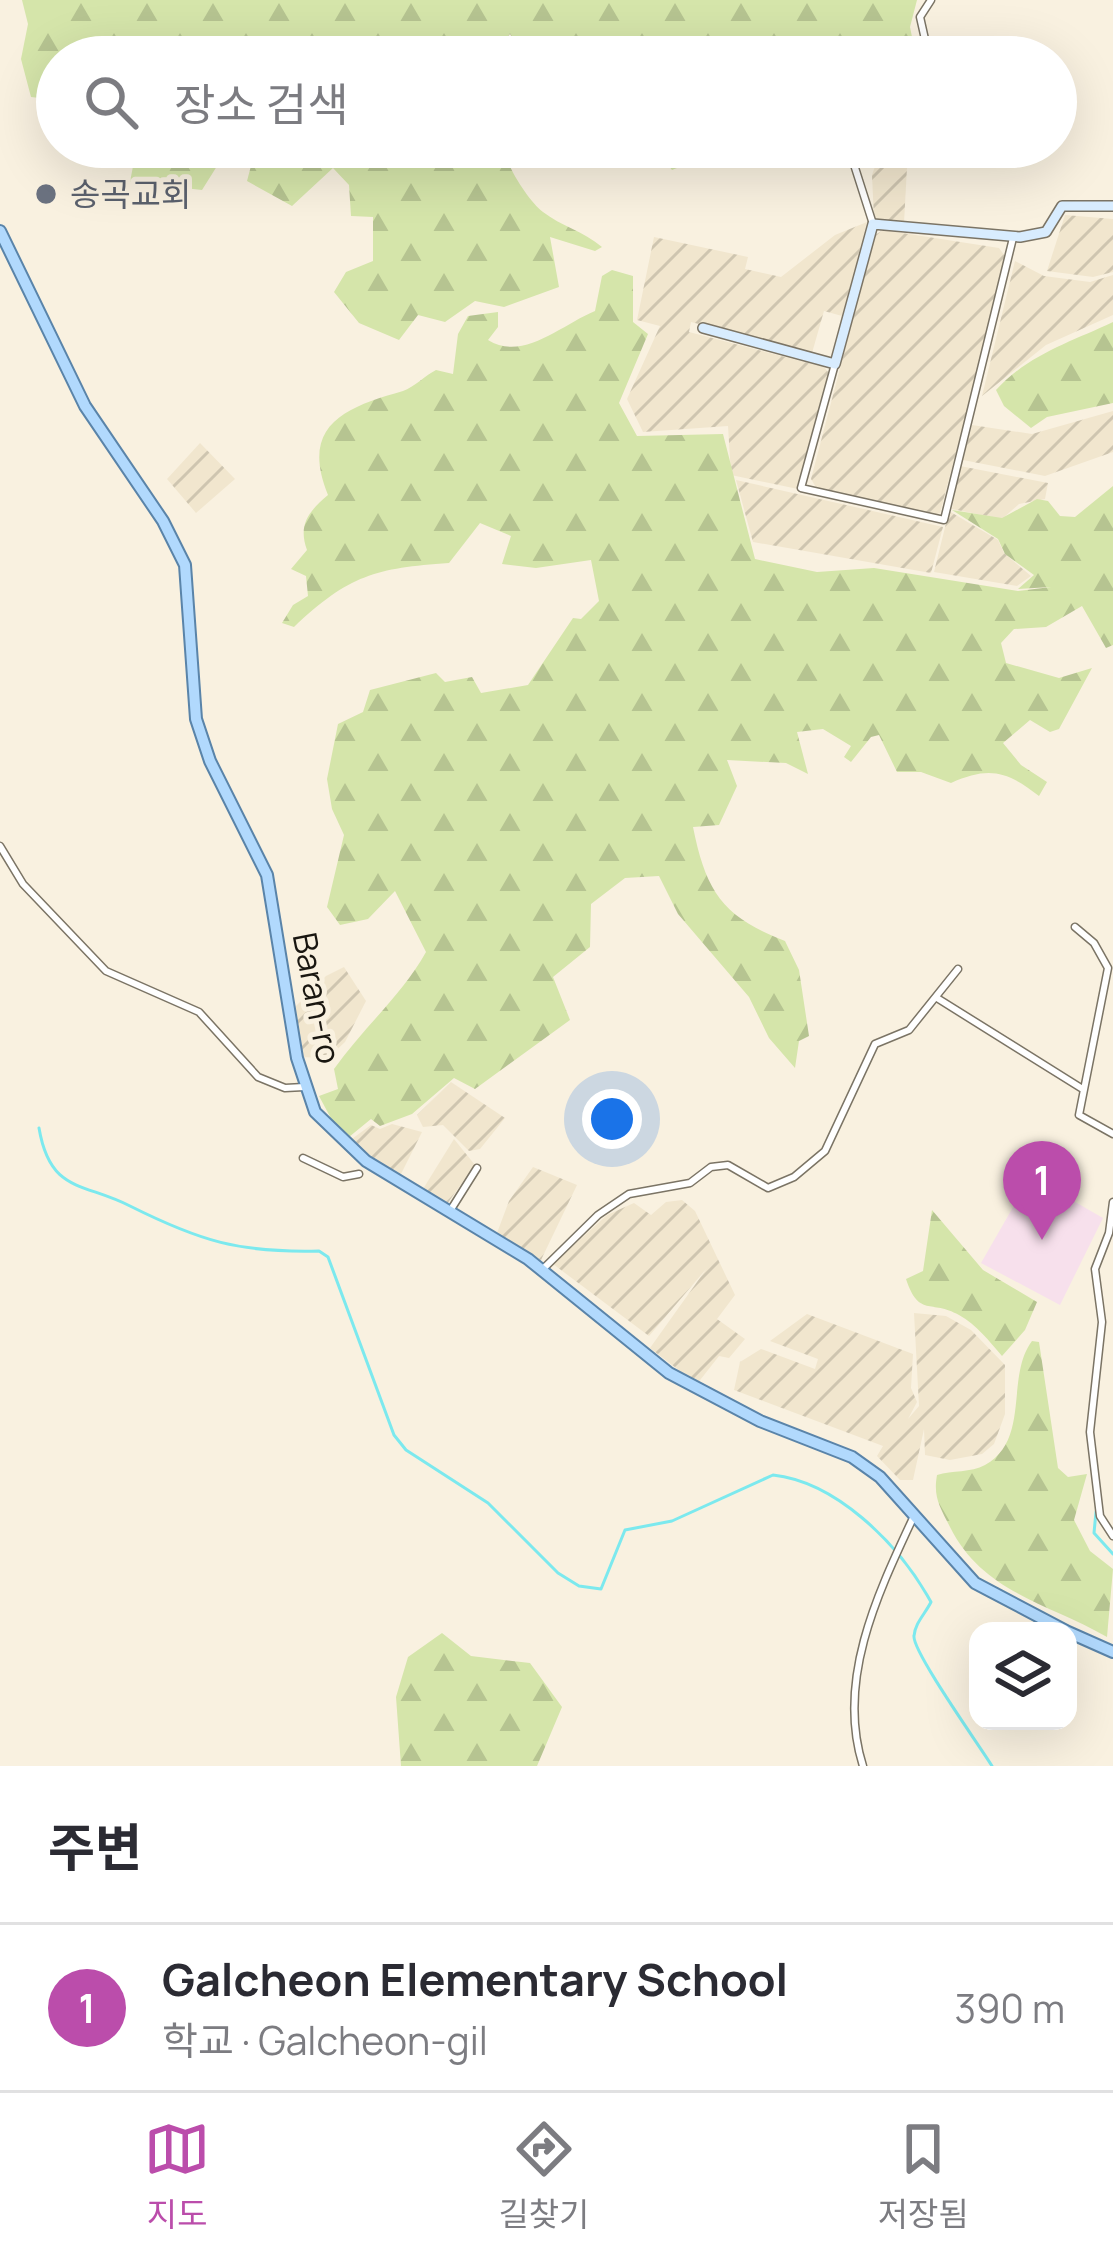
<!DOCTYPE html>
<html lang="ko">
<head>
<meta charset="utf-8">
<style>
  :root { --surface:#fff; --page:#f2f2f3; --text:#2b2b33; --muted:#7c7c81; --line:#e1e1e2; --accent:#bb4dab }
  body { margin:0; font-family:Manrope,"Noto Sans KR",sans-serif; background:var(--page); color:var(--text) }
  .controls { position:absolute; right:36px; bottom:36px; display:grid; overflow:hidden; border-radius:24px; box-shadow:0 12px 48px #0002 }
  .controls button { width:108px; height:108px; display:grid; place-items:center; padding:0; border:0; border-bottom:3px solid var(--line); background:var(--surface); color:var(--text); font:60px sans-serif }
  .you { position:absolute; left:612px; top:1119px; width:42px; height:42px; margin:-30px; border:9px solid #fff; border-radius:50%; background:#1a73e8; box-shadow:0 0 0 18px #1a73e833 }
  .badge { display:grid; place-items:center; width:78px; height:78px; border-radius:50%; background:var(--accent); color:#fff; font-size:39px; font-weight:700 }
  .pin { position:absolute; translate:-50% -99px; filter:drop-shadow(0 3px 6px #0008) }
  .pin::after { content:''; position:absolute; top:63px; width:42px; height:36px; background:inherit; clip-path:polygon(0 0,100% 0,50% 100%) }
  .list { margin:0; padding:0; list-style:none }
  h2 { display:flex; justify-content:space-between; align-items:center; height:156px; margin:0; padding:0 48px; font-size:51px }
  h2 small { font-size:39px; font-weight:400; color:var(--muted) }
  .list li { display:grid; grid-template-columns:78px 1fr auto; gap:36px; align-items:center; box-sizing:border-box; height:168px; padding:0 48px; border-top:3px solid var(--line) }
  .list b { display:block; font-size:45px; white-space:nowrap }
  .list p { margin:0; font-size:39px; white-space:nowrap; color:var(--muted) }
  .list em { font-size:39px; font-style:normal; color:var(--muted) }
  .icon { flex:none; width:66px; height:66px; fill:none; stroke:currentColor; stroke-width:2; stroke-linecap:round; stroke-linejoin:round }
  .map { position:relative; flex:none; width:1113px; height:1766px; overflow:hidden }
  .search { position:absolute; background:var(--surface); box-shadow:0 12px 48px #0002; left:36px; right:36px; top:36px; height:132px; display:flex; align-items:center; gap:30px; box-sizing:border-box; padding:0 42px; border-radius:66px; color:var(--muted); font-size:45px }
  .sheet { height:324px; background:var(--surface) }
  nav { display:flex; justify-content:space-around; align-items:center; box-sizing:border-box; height:168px; border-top:3px solid var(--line); background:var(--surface); font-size:33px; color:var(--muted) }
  nav a { display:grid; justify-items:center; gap:6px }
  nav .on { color:var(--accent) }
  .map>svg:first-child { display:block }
  .industrial { fill:url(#industrial-furrows) }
  .education { fill:#f7e0ec }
  .forest { fill:url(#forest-firs) }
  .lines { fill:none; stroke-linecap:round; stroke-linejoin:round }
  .stream { stroke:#7ce9ee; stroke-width:3 }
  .street-casing { stroke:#7b7465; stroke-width:9 }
  .secondary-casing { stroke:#7b7465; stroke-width:12 }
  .primary-casing { stroke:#5a84a9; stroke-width:14 }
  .street { stroke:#fff; stroke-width:6 }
  .secondary { stroke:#d8ecfe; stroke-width:9 }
  .primary { stroke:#b1d9fd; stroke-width:10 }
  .worship-dot { fill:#6b7280; stroke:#f9f1e0; stroke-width:4.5 }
  .labels { text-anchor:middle; stroke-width:10; stroke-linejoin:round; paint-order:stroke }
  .worship-label { font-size:33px; fill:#5b616d; stroke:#f9f1e0; text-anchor:start }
  .street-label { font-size:33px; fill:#191610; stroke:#f9f1e0 }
</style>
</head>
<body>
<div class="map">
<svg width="1113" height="1766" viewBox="0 0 1113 1766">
  <defs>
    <pattern id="industrial-furrows" width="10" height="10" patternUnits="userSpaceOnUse" patternTransform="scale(3)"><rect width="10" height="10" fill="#f1e6ce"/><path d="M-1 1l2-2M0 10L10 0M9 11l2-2" fill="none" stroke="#cec5b0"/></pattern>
    <pattern id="forest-firs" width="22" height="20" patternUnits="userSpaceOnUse" patternTransform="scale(3)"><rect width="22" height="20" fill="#d5e5aa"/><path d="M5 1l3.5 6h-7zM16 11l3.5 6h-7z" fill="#b6c491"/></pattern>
  </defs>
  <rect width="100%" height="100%" fill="#f9f1e0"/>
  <g class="industrial">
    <path d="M901,147L908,149L904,223L874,219L872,175L878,158Z"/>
    <path d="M1065,215L1113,219V272L1093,277L1047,271Z"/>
    <path d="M867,222L842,316L824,311L812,353L691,322L689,332L824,367L829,373L798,489L731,475L728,426L643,432L627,399L660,326L637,320L654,237L748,257L745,269L781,277L835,235Z"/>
    <path d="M883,230L999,248L1007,259L940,513L932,516L817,489L811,479L875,235Z"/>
    <path d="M1015,261L1044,276L1090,282L1113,275V315L1046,345L982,396Z"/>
    <path d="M1113,411V452L1045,476L963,460L972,425L1032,434Z"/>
    <path d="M200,443L235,479L196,513L167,479Z"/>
    <path d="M960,466L1048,483L1045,499L1019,504L1002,519L952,509Z"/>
    <path d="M736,480L943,527L931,573L753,542Z"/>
    <path d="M949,511L998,540L1004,553L1031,576L1017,586L934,572Z"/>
    <path d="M344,967L366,1001L345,1042L328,1058L299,1057L293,1009L326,976Z"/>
    <path d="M451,1082L505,1118L480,1149L469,1151L443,1125L423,1127L417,1115Z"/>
    <path d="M392,1124L422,1132L400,1176L349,1141L371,1125L380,1129Z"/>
    <path d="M454,1139L475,1165L447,1204L423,1189Z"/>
    <path d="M533,1167L577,1185L541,1260L497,1233L509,1201Z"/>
    <path d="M682,1200L695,1211L735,1295L717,1319L745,1339L729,1358L719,1356L697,1384L650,1348L707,1268L649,1336L553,1264L607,1215L634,1203L651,1215L666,1202Z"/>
    <path d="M914,1313L946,1316L971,1330L1005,1365V1414L994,1444L982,1454L950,1460L925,1455L924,1429L913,1480H900L877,1456L883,1446L734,1390L740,1362L761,1349L815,1369L818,1359L770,1341L807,1314L913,1354L911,1388L917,1402L908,1419L919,1406Z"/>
  </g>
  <path class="education" d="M1039,1162L1063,1177V1195L1103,1218L1060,1305L981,1263Z"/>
  <g class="forest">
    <path d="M22,0H917L910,27L916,57H525L510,34L490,57H57V100L31,97L21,59L28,24Z"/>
    <path d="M118,147H229L202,190L130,182L134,161Z"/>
    <path d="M256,147H504C505,165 529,201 543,212C561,226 583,231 602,247L595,251L550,237L559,287L504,307L475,301L445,322L418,315L399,340L359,323L334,292L346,272L373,261V217L351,216L349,185L333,168L292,206L247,181Z"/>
    <path d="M654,147H780L757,167C725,167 701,158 672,170Z"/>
    <path d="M612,270L633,276V322L648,334L619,403L637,436L723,434L755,559L817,572L874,568L1018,591L1051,587L1018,589L1034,575L1005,554L998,539L952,510L1002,518L1037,499L1048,501L1060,516L1075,517L1113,486V645L1106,648L1082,606L1046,627L1014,629L1001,643L1006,663L1059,678L1092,668L1059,729L1050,732L1030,720L1003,743L1021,765L1047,782L1039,796C1007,771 989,766 951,783L921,772H897L879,735L871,737L851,762L844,757L851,746L823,729L797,732L808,774L786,763L727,760L737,786L719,825L693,827C706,892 723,917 785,941L799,970L809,1036L799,1041L795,1068L769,1038L749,997L678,914L659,876L625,878L591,904L590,947L553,977L570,1020L475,1089L454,1078L412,1114L380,1126L371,1119L349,1137L334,1124L319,1096L338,1089L334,1069C363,1028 402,995 426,952L395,891L368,919L340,925L327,907L344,835L332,809L327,779L338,724L363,712L370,690L436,673L445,682L472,677L481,693L528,685L573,618L581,619L599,601L591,560L536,568L502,564L511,536L480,523L449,563C376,568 349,575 294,627L282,623L293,605L308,596L306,576L291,569L307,550C298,525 308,512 328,495C299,424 347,407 403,391C414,387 426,375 436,370L453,374L458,334L468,316L498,312V327L488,340C523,362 561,325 595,311L602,276Z"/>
    <path d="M1113,322V403L1047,417L1031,428L1004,406L996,390C1029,354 1071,342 1113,322Z"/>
    <path d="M932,1210L983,1270L1037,1302L1025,1330L1002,1356C989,1341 977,1325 959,1315C931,1299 919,1318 906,1279L923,1271Z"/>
    <path d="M1032,1341L1039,1342L1058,1468L1068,1477L1087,1474L1074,1520L1090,1551L1113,1569L1107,1637C1048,1603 983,1593 950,1527C940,1507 933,1497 937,1475C952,1470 971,1473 985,1465C1031,1439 1005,1377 1032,1341Z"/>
    <path d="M442,1633L471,1656L530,1663L562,1707L537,1766H401L396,1697L408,1657Z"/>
  </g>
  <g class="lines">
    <g class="stream">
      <path d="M39,1128C50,1193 83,1182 130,1206C200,1241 239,1253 319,1251L328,1257L394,1435L406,1450L488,1503L558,1573L579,1586L601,1589L625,1530L672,1521L773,1475C836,1482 896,1542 927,1595L931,1602C925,1614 915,1623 914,1636C912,1651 979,1745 992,1766"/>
      <path d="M1096,1512L1094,1533L1113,1554"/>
    </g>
    <defs>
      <g id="street">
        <path d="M929,57L920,17L931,0"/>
        <path d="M867,147L850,152L873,224"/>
        <path d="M835,364L801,488L944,520L1013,238"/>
        <path d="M0,846L23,884L106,971L199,1012L258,1077L285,1088L304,1087"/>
        <path d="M1075,927L1094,943L1108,968L1079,1115L1113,1134"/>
        <path d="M937,998L1081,1088"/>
        <path d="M303,1158L343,1177L359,1174"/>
        <path d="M1113,1202L1109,1233L1095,1269L1102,1322L1090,1432L1100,1516L1113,1536"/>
        <path d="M450,1211L477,1168"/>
        <path d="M542,1270L598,1215L629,1194L690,1183L711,1167L728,1165L768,1188L794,1177L825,1151L875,1044L909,1030L958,969"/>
        <path d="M863,1766C836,1681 877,1595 913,1518"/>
      </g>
      <path id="secondary" d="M703,328L835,364L873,224L1020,237L1046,232L1062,206H1113"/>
      <g id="primary">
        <path d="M0,231L85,406L163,521L185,565L196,719L210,761L267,875L297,1058L315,1112L366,1161L528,1259L669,1373L760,1421L852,1457L880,1477L975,1583L1066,1631"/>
        <path d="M1068,1632L1113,1652"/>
      </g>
    </defs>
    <use href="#street" class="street-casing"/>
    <use href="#secondary" class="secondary-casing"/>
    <use href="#primary" class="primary-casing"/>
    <use href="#street" class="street"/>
    <use href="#secondary" class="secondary"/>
    <use href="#primary" class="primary"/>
  </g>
  <circle class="worship-dot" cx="46" cy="194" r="12"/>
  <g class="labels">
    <g class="worship-label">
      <text x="70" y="206">송곡교회</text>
    </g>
    <g class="street-label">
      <text transform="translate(317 998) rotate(79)" y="12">Baran-ro</text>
    </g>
  </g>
</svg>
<div class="controls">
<button><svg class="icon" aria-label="layers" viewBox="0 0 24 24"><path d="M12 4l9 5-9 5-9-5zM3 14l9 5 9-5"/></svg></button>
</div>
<div class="you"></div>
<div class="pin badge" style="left:1042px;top:1240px">1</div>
<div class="search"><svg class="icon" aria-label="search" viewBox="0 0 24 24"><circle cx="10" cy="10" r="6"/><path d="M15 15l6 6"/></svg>장소 검색</div>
</div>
<section class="sheet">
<h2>주변<small></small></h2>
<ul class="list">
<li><span class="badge">1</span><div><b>Galcheon Elementary School</b><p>학교 · Galcheon-gil</p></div><em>390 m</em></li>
</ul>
</section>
<nav>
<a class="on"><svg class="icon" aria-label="map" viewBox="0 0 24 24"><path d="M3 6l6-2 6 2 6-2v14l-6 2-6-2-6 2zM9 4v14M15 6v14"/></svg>지도</a>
<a><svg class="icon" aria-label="directions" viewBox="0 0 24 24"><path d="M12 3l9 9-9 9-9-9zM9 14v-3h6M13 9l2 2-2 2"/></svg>길찾기</a>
<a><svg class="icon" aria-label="saved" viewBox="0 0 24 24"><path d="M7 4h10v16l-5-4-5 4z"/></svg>저장됨</a>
</nav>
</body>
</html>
